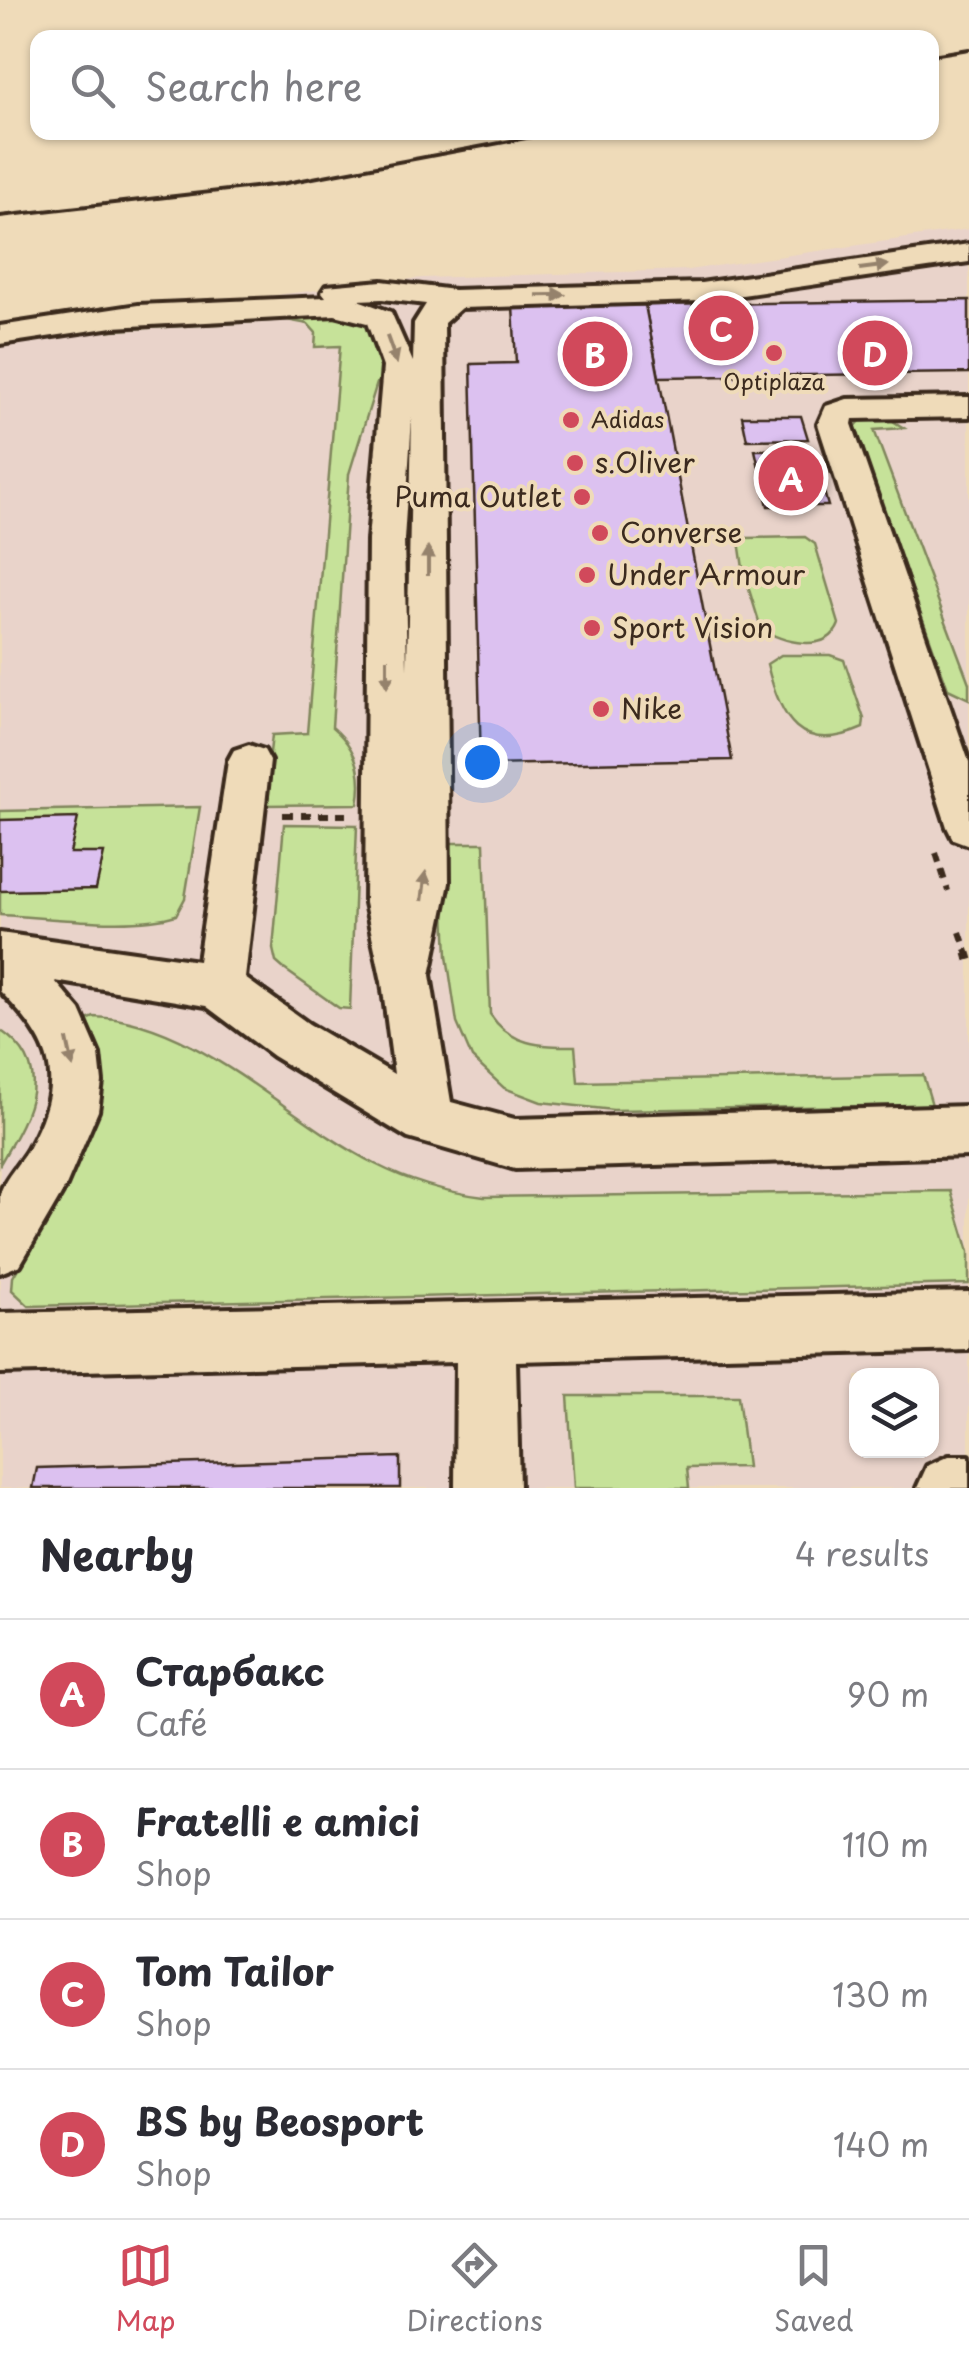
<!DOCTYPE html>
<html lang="en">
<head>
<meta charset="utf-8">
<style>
  :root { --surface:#fff; --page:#f2f2f3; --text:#2b2b33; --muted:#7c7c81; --line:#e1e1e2; --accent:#d1495b }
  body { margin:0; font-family:"Playpen Sans",sans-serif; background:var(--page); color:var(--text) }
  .controls { position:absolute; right:30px; bottom:30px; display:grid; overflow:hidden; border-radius:20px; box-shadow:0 2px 8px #0004 }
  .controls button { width:90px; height:90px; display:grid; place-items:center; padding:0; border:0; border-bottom:2px solid var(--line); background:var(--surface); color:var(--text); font:50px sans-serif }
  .you { position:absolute; left:482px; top:762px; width:35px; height:35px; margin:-25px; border:8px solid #fff; border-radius:50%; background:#1a73e8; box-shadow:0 0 0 15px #1a73e833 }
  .badge { display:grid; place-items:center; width:65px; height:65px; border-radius:50%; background:var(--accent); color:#fff; font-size:32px; font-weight:700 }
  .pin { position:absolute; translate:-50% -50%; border:5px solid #fff; box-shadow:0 2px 10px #0006 }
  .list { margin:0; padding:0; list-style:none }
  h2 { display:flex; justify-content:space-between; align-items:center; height:130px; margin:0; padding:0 40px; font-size:42px }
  h2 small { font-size:32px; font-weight:400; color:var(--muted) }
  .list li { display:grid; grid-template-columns:65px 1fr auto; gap:30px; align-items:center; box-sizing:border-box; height:150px; padding:0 40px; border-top:2px solid var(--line) }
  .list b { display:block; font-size:38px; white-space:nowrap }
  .list p { margin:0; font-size:32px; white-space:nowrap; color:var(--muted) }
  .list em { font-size:32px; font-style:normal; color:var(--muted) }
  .icon { flex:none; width:55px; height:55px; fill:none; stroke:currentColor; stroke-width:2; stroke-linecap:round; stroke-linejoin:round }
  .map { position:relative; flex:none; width:969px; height:1488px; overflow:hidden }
  .search { position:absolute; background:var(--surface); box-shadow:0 2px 8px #0004; left:30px; right:30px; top:30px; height:110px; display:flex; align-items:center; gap:25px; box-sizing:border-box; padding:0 35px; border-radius:20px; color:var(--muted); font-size:38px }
  .sheet { height:730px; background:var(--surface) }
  nav { display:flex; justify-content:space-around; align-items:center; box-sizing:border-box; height:140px; border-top:2px solid var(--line); background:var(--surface); font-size:28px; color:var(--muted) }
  nav a { display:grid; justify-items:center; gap:5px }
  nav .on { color:var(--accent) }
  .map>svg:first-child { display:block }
  .built { fill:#e9d3ca; fill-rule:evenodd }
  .green { fill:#c6e299; stroke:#80865c; stroke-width:2.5 }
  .building { fill:#dcc1f0; stroke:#3b2a1e; stroke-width:2.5 }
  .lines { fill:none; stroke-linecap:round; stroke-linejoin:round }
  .minor-casing { stroke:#3b2a1e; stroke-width:8 }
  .path-far1 { stroke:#3b2a1e; stroke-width:6; stroke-dasharray:10 8; stroke-linecap:butt }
  .path { stroke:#3b2a1e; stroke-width:9; stroke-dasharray:12 10; stroke-linecap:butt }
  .minor { fill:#efdbb9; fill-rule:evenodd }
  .rail { stroke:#3b2a1e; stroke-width:4 }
  .oneway { fill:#95826c }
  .poi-dot { fill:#d1495b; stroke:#efdbb9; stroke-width:4 }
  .labels { text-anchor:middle; stroke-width:8; stroke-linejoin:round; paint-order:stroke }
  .far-poi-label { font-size:22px; fill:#3b2a1e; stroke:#efdbb9 }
  .poi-label { font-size:28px; fill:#3b2a1e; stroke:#efdbb9; text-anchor:start }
</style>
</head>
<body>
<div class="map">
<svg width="969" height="1488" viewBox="0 0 969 1488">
  <rect width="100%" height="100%" fill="#efdbb9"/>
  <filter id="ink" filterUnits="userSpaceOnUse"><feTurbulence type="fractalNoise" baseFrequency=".01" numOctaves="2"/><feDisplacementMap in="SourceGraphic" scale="20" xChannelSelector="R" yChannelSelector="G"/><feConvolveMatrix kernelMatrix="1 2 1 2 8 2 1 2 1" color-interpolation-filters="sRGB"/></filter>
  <g filter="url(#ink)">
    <path class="built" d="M969,229V1488H0V327L422,278L688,270ZM856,1376H932V1450H856Z"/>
    <g class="green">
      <path d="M321,312L348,317L371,328L389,384L377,383L349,474L332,727C356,747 364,774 358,804L264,805L272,735L307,733L340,346L315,347L316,333L308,324L287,320L25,335Z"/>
      <path d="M888,418L904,428L874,430L969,683V699L948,689L854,428L862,419Z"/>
      <path d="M805,537L815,544L839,624C828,654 781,643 761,628L747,583L755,581L754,572L743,568L739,541L744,538Z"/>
      <path d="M781,655H830L844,660L864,719L863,728C800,756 780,718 767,664Z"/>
      <path d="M200,807L185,898L176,915C132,929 48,917 0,915V811Z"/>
      <path d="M284,824L357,825L350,1009L339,1008L284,969L276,962L273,949Z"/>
      <path d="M442,843H484L490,1014C511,1046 540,1046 575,1046L578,1082L923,1075L932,1105L613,1110L541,1102L504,1088L472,1058L457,1023L447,956Z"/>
      <path d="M94,1017C196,1020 288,1120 375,1164C410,1182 445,1192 484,1197L951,1191L969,1252V1284L29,1306L12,1290L13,1277C53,1206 136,1103 82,1022Z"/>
      <path d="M0,1030C58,1069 27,1117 0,1164Z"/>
      <path d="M568,1396H738L747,1467L687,1468L689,1488H574Z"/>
    </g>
    <g class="building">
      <path d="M969,300V373L659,377L645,305Z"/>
      <path d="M645,305L732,760L481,765L471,364L516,363L513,306Z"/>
      <path d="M742,416H801L808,439L747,440Z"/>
      <path d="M812,449L828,506H768L755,450Z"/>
      <path d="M78,818L70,853H104L96,889L0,891V820Z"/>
      <path d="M400,1457V1488H33L37,1468Z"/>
    </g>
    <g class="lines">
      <defs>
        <g id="minor">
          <path d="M969,244V262L701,301L461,308L444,323L449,883L430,975L451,1102L515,1119L969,1106V1156L515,1169L408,1138L273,1056L206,1006L55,981L80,1010L99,1054L102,1082L98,1111L66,1186L20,1265L0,1273C0,1249 0,1219 0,1195C3,1180 20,1163 28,1149C67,1078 53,1045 0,991V933L198,961L228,761L234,750L249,745L264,750L270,761L245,978L309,1024L394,1074L382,982L365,903L368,540L383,367L367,323L335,315L113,327L0,344V326L138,305L326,297L322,292L326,286L382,281L454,290L701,283ZM382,299L426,304L414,323L413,362L391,312L358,300ZM412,417L407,670L404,540Z"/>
          <path d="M969,397V417L853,419L852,424L969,762V845L953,839L947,827L818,424L826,406L847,399Z"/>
          <path d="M969,1292V1350L516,1361L519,1488H455L456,1362L0,1373V1313Z"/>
          <path d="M949,1456H969V1488H917L927,1466Z"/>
        </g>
      </defs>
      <use href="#minor" class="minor-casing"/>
      <g class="path-far1">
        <path d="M283,815H346"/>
        <path d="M936,853L948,891"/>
        <path d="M960,932L968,955"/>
      </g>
      <path class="path" d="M967,953L969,960"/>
      <use href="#minor" class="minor"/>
      <g class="rail">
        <path d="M932,55L969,49"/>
        <path d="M0,216L281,184L558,132"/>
      </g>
    </g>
    <defs><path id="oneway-solid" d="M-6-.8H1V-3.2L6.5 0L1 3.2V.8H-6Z" transform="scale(2.5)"/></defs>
    <g class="oneway">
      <use href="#oneway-solid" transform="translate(874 267) rotate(-8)"/>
      <use href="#oneway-solid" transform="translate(551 295) rotate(-1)"/>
      <use href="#oneway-solid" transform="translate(392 350) rotate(70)"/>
      <use href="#oneway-solid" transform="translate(428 561) rotate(-90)"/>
      <use href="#oneway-solid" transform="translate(387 673) rotate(90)"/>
      <use href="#oneway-solid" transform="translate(424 886) rotate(-83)"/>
      <use href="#oneway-solid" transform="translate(70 1053) rotate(78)"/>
    </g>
  </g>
  <g class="poi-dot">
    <circle cx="774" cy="353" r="10"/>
    <circle cx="571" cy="420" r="10"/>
    <circle cx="575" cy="463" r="10"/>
    <circle cx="582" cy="497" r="10"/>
    <circle cx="600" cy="533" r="10"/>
    <circle cx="587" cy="575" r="10"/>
    <circle cx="592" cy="628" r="10"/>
    <circle cx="601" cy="709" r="10"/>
  </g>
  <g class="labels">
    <g class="far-poi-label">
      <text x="774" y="390">Optiplaza</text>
      <text x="591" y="428" text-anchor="start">Adidas</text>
    </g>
    <g class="poi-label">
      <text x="595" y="473">s.Oliver</text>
      <text x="562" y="507" text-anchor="end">Puma Outlet</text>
      <text x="620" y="543">Converse</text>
      <text x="607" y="585">Under Armour</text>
      <text x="612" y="638">Sport Vision</text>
      <text x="621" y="719">Nike</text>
    </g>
  </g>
</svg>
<div class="controls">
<button><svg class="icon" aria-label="layers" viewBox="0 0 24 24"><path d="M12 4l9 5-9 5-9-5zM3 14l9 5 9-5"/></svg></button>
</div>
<div class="you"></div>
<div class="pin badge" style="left:791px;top:478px">A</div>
<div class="pin badge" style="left:595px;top:354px">B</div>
<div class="pin badge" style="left:721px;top:328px">C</div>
<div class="pin badge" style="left:875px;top:353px">D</div>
<div class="search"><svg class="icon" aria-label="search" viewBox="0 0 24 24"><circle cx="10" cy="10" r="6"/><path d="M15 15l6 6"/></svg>Search here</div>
</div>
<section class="sheet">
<h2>Nearby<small>4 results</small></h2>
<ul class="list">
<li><span class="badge">A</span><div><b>Старбакс</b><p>Café</p></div><em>90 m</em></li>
<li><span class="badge">B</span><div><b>Fratelli e amici</b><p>Shop</p></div><em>110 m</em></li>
<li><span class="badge">C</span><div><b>Tom Tailor</b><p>Shop</p></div><em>130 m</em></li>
<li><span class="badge">D</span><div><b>BS by Beosport</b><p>Shop</p></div><em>140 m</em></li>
</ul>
</section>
<nav>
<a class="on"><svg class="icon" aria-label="map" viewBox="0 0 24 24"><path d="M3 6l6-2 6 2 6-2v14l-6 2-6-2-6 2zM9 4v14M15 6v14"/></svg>Map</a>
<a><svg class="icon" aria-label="directions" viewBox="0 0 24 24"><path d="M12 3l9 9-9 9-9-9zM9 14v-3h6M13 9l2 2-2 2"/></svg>Directions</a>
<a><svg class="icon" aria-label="saved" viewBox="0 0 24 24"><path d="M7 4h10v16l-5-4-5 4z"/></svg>Saved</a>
</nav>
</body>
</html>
